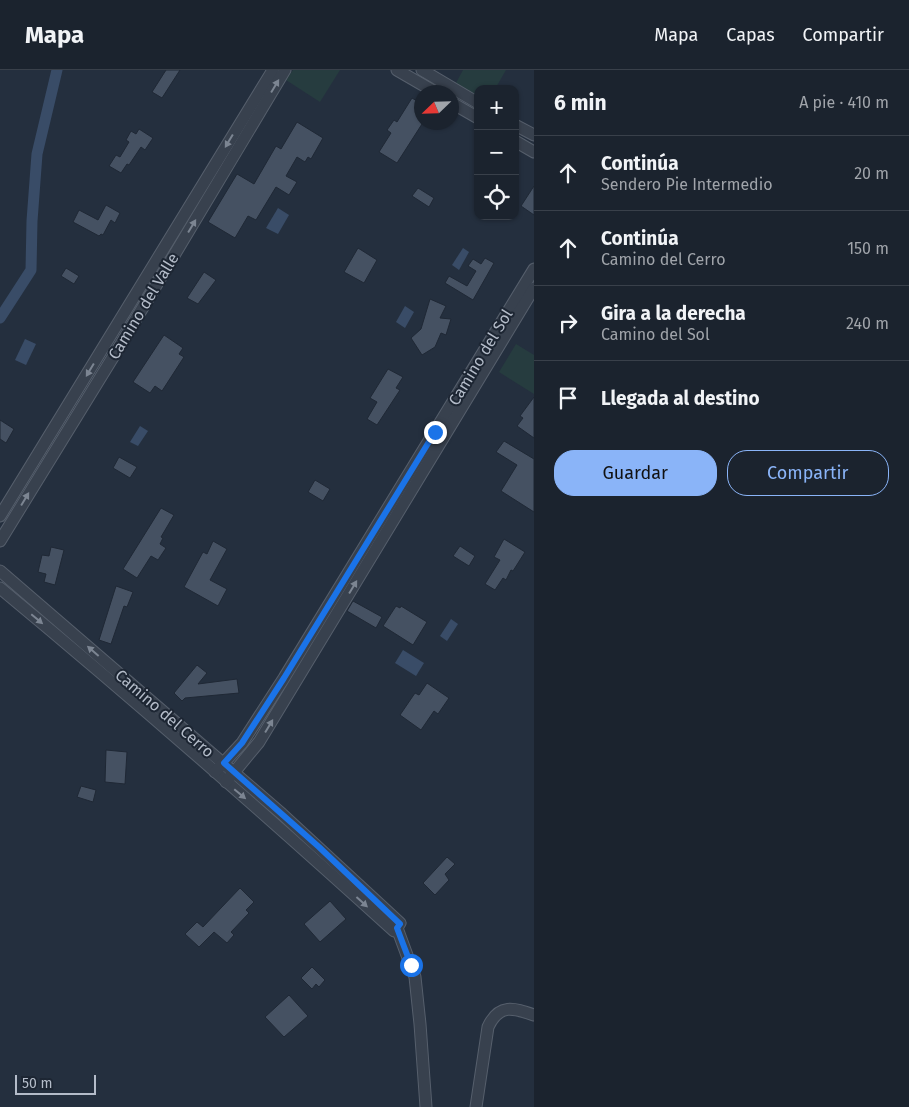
<!DOCTYPE html>
<html lang="es">
<head>
<meta charset="utf-8">
<style>
  :root { --surface:#1b232e; --page:#242b36; --text:#f1f3f6; --muted:#a0a4aa; --line:#39404a; --accent:#8ab4f8 }
  body { margin:0; font-family:"Fira Sans",sans-serif; background:var(--page); color:var(--text) }
  .controls { position:absolute; right:15px; top:15px; display:grid; overflow:hidden; border-radius:10px; box-shadow:0 1px 4px #0004 }
  .controls button { width:45px; height:45px; display:grid; place-items:center; padding:0; border:0; border-bottom:1px solid var(--line); background:var(--surface); color:var(--text); font:25px sans-serif }
  .compass { position:absolute; left:414px; top:15px; width:45px; height:45px; border-radius:50%; background:var(--surface); box-shadow:0 1px 4px #0004; rotate:247deg }
  .scale { position:absolute; left:15px; bottom:12px; width:81px; box-sizing:border-box; padding-left:5px; border:2px solid #b4bcc9; border-top:0; font-size:14px; line-height:18px; white-space:nowrap; color:#b4bcc9; -webkit-text-stroke:4px #1d2633; paint-order:stroke }
  .stop { position:absolute; width:15px; height:15px; margin:-11px; border:4px solid #1a73e8; border-radius:50%; background:#fff }
  .stop.end { background:#1a73e8; border-color:#fff; box-shadow:0 1px 5px #0008 }
  .list { margin:0; padding:0; list-style:none }
  h2 { display:flex; justify-content:space-between; align-items:center; height:65px; margin:0; padding:0 20px; font-size:21px }
  h2 small { font-size:16px; font-weight:400; color:var(--muted) }
  .list li { display:grid; grid-template-columns:32px 1fr auto; gap:15px; align-items:center; box-sizing:border-box; height:75px; padding:0 20px; border-top:1px solid var(--line) }
  .list b { display:block; font-size:19px; white-space:nowrap }
  .list p { margin:0; font-size:16px; white-space:nowrap; color:var(--muted) }
  .list em { font-size:16px; font-style:normal; color:var(--muted) }
  .actions { display:flex; gap:10px; padding:15px 20px }
  .actions a { flex:1; padding:11px 0; border:1px solid var(--accent); border-radius:20px; text-align:center; font-size:18px; color:var(--accent) }
  .actions .main { background:var(--accent); color:#111 }
  .icon { flex:none; width:28px; height:28px; fill:none; stroke:currentColor; stroke-width:2; stroke-linecap:round; stroke-linejoin:round }
  .map { position:relative; flex:none; width:534px; height:1037px; overflow:hidden }
  header { display:flex; align-items:center; gap:30px; box-sizing:border-box; height:70px; padding:0 25px; background:var(--surface); border-bottom:1px solid var(--line) }
  header strong { font-size:24px }
  nav { display:flex; gap:28px; margin-inline-start:auto; font-size:18px }
  main { display:flex }
  aside { flex:1; background:var(--surface) }
  .map>svg:first-child { display:block }
  .green { fill:#263c3f }
  .water { fill:#394c67 }
  .lines { fill:none; stroke-linecap:round; stroke-linejoin:round }
  .canal { stroke:#394c67; stroke-width:11 }
  .building { fill:#455162; stroke:#1f2835 }
  .street-casing { stroke:#565f6c; stroke-width:13 }
  .street { stroke:#38414e; stroke-width:11 }
  .oneway { fill:#7c8592 }
  .route { stroke:#1a73e8; stroke-width:6 }
  .labels { text-anchor:middle; stroke-width:4; stroke-linejoin:round; paint-order:stroke }
  .street-label { font-size:16px; fill:#b4bcc9; stroke:#1d2633 }
</style>
</head>
<body>
<header>
<strong>Mapa</strong>
<nav><a>Mapa</a><a>Capas</a><a>Compartir</a></nav>
</header>
<main>
<div class="map">
<svg width="534" height="1037" viewBox="0 0 534 1037">
  <rect width="100%" height="100%" fill="#242f3e"/>
  <g class="green">
    <path d="M293,0H340L320,32L286,10Z"/>
    <path d="M463,0H506L495,19H478V26L456,13Z"/>
    <path d="M516,274L534,285V324L499,302Z"/>
  </g>
  <g class="water">
    <path d="M278,138L289,145L278,164L266,158Z"/>
    <path d="M463,178L469,182L459,200L452,195Z"/>
    <path d="M405,236L414,242L405,258L396,252Z"/>
    <path d="M25,269L36,274L26,295L15,290Z"/>
    <path d="M140,356L148,361L138,376L130,372Z"/>
    <path d="M451,549L458,554L447,571L440,566Z"/>
    <path d="M403,580L424,593L416,606L395,593Z"/>
  </g>
  <g class="lines">
    <path class="canal" d="M0,248L31,200L32,151L37,84L57,0"/>
  </g>
  <g class="building">
    <path d="M166,0H180L162,28L152,22Z"/>
    <path d="M412,28L422,34V54L397,93L379,82L391,63L387,60L394,50L397,52Z"/>
    <path d="M297,52L323,68L311,89L308,87L305,92L297,87L286,106L297,112L289,125L276,117L256,150L248,146L235,168L208,152L237,104L254,114L276,76L281,79Z"/>
    <path d="M139,59L153,68L145,80L141,77L129,95L127,94L121,103L109,96L116,85L120,87L129,72L126,70L131,61L136,64Z"/>
    <path d="M534,116V145L521,136Z"/>
    <path d="M418,118L434,128L429,137L412,126Z"/>
    <path d="M106,135L120,143L115,153L111,150L103,165L101,164L99,166L73,152L79,140L98,150Z"/>
    <path d="M358,178L377,190L364,213L344,202Z"/>
    <path d="M485,188L494,193L473,230L445,213L449,206L467,216L476,201L468,196L473,189L481,194Z"/>
    <path d="M66,198L79,206L74,214L61,206Z"/>
    <path d="M204,202L216,210L198,234L187,228Z"/>
    <path d="M430,229L446,236L440,248L451,249L446,265L441,263L435,277L422,285L411,268L421,259Z"/>
    <path d="M164,265L183,278L179,284L184,287L162,321L155,316L150,323L133,312Z"/>
    <path d="M388,299L403,307L396,318L400,320L377,355L367,349L377,332L370,328Z"/>
    <path d="M534,327V368L517,356L523,348L520,346Z"/>
    <path d="M0,350L14,359L6,373L0,369Z"/>
    <path d="M504,371L534,389V442L501,421L517,395L496,382Z"/>
    <path d="M119,387L137,397L130,408L113,398Z"/>
    <path d="M315,410L330,419L323,431L308,422Z"/>
    <path d="M161,438L174,445L161,467L163,468L160,474L166,478L158,490L151,486L137,508L123,499Z"/>
    <path d="M504,469L525,482L513,501L511,500L506,510L503,508L495,520L485,514L500,490L494,487Z"/>
    <path d="M213,471L227,479L210,510L227,519L218,536L184,517L203,482L207,484Z"/>
    <path d="M460,476L475,486L469,496L453,486Z"/>
    <path d="M51,477L64,480L55,515L44,512L46,504L38,502L42,485L49,486Z"/>
    <path d="M116,516L133,522L127,537L124,536L111,574L99,570Z"/>
    <path d="M353,531L382,547L376,558L347,541Z"/>
    <path d="M396,536L400,538L401,536L427,552L413,575L383,556Z"/>
    <path d="M197,595L207,603L198,614L237,609L239,623L185,628L182,631L174,623Z"/>
    <path d="M427,613L449,628L438,644L434,641L421,660L400,645L415,623L419,625Z"/>
    <path d="M106,680L127,682L125,714L105,712Z"/>
    <path d="M81,716L96,720L93,732L77,727Z"/>
    <path d="M447,787L455,794L445,804L449,810L435,825L423,813Z"/>
    <path d="M240,818L254,832L246,840L249,843L231,862L234,865L227,873L214,862L199,877L185,864L197,852L203,857Z"/>
    <path d="M330,831L346,849L320,872L304,854Z"/>
    <path d="M312,897L325,910L319,917L316,914L312,919L301,908Z"/>
    <path d="M289,925L308,946L284,967L265,947Z"/>
  </g>
  <g class="lines">
    <defs>
      <g id="street">
        <path d="M397,0L435,22"/>
        <path d="M422,0L478,33"/>
        <path d="M452,33L478,48"/>
        <path d="M515,55L534,65"/>
        <path d="M515,71L534,82"/>
        <path d="M0,446L273,0"/>
        <path d="M0,471L118,279L285,0"/>
        <path d="M0,501L282,744L400,853L397,858"/>
        <path d="M0,518C134,629 265,744 394,861L397,858"/>
        <path d="M215,702L242,673L284,608L534,199"/>
        <path d="M226,712L259,672L534,218"/>
        <path d="M397,858L415,907L420,954L426,1037"/>
        <path d="M476,1037L488,957C499,933 514,938 534,945"/>
      </g>
    </defs>
    <use href="#street" class="street-casing"/>
    <use href="#street" class="street"/>
  </g>
  <defs><path id="oneway-solid" d="M-6-.8H1V-3.2L6.5 0L1 3.2V.8H-6Z" transform="scale(1.25)"/></defs>
  <g class="oneway">
    <use href="#oneway-solid" transform="translate(275 16) rotate(-59)"/>
    <use href="#oneway-solid" transform="translate(229 71) rotate(121)"/>
    <use href="#oneway-solid" transform="translate(192 156) rotate(-59)"/>
    <use href="#oneway-solid" transform="translate(90 300) rotate(121)"/>
    <use href="#oneway-solid" transform="translate(25 429) rotate(-59)"/>
    <use href="#oneway-solid" transform="translate(353 517) rotate(-59)"/>
    <use href="#oneway-solid" transform="translate(37 549) rotate(40)"/>
    <use href="#oneway-solid" transform="translate(93 581) rotate(-139)"/>
    <use href="#oneway-solid" transform="translate(269 656) rotate(-59)"/>
    <use href="#oneway-solid" transform="translate(240 724) rotate(40)"/>
    <use href="#oneway-solid" transform="translate(362 832) rotate(42)"/>
  </g>
  <g class="lines">
    <path class="route" d="M411,895L397,858L400,854L319,777L224,693L242,673L284,608L435,362"/>
  </g>
  <g class="labels">
    <g class="street-label">
      <text transform="translate(143 236) rotate(-59)" y="6">Camino del Valle</text>
      <text transform="translate(480 287) rotate(-59)" y="6">Camino del Sol</text>
      <text transform="translate(165 643) rotate(41)" y="6">Camino del Cerro</text>
    </g>
  </g>
</svg>
<div class="controls">
<button>+</button>
<button>−</button>
<button><svg class="icon" aria-label="locate" viewBox="0 0 24 24"><circle cx="12" cy="12" r="6"/><path d="M12 2v4M12 18v4M2 12h4M18 12h4"/></svg></button>
</div>
<svg class="compass" viewBox="-18 -18 36 36"><path d="M0-13l5 13h-10z" fill="#e53935"/><path d="M0 13l5-13h-10z" fill="#a0a4aa"/></svg>
<div class="scale">50 m</div>
<div class="stop" style="left:411px;top:895px"></div>
<div class="stop end" style="left:435px;top:362px"></div>
</div>
<aside>
<h2>6 min<small>A pie · 410 m</small></h2>
<ul class="list">
<li><svg class="icon" aria-label="ahead" viewBox="0 0 24 24"><path d="M12 20V5M6 11l6-6 6 6"/></svg><div><b>Continúa</b><p>Sendero Pie Intermedio</p></div><em>20 m</em></li>
<li><svg class="icon" aria-label="ahead" viewBox="0 0 24 24"><path d="M12 20V5M6 11l6-6 6 6"/></svg><div><b>Continúa</b><p>Camino del Cerro</p></div><em>150 m</em></li>
<li><svg class="icon" aria-label="right" viewBox="0 0 24 24"><path d="M7 20v-9h11M14 6l5 5-5 5"/></svg><div><b>Gira a la derecha</b><p>Camino del Sol</p></div><em>240 m</em></li>
<li><svg class="icon" aria-label="arrive" viewBox="0 0 24 24"><path d="M6 21V4h12l-3 4 3 4H6"/></svg><div><b>Llegada al destino</b></div></li>
</ul>
<div class="actions"><a class="main">Guardar</a><a>Compartir</a></div>
</aside>
</main>
</body>
</html>
